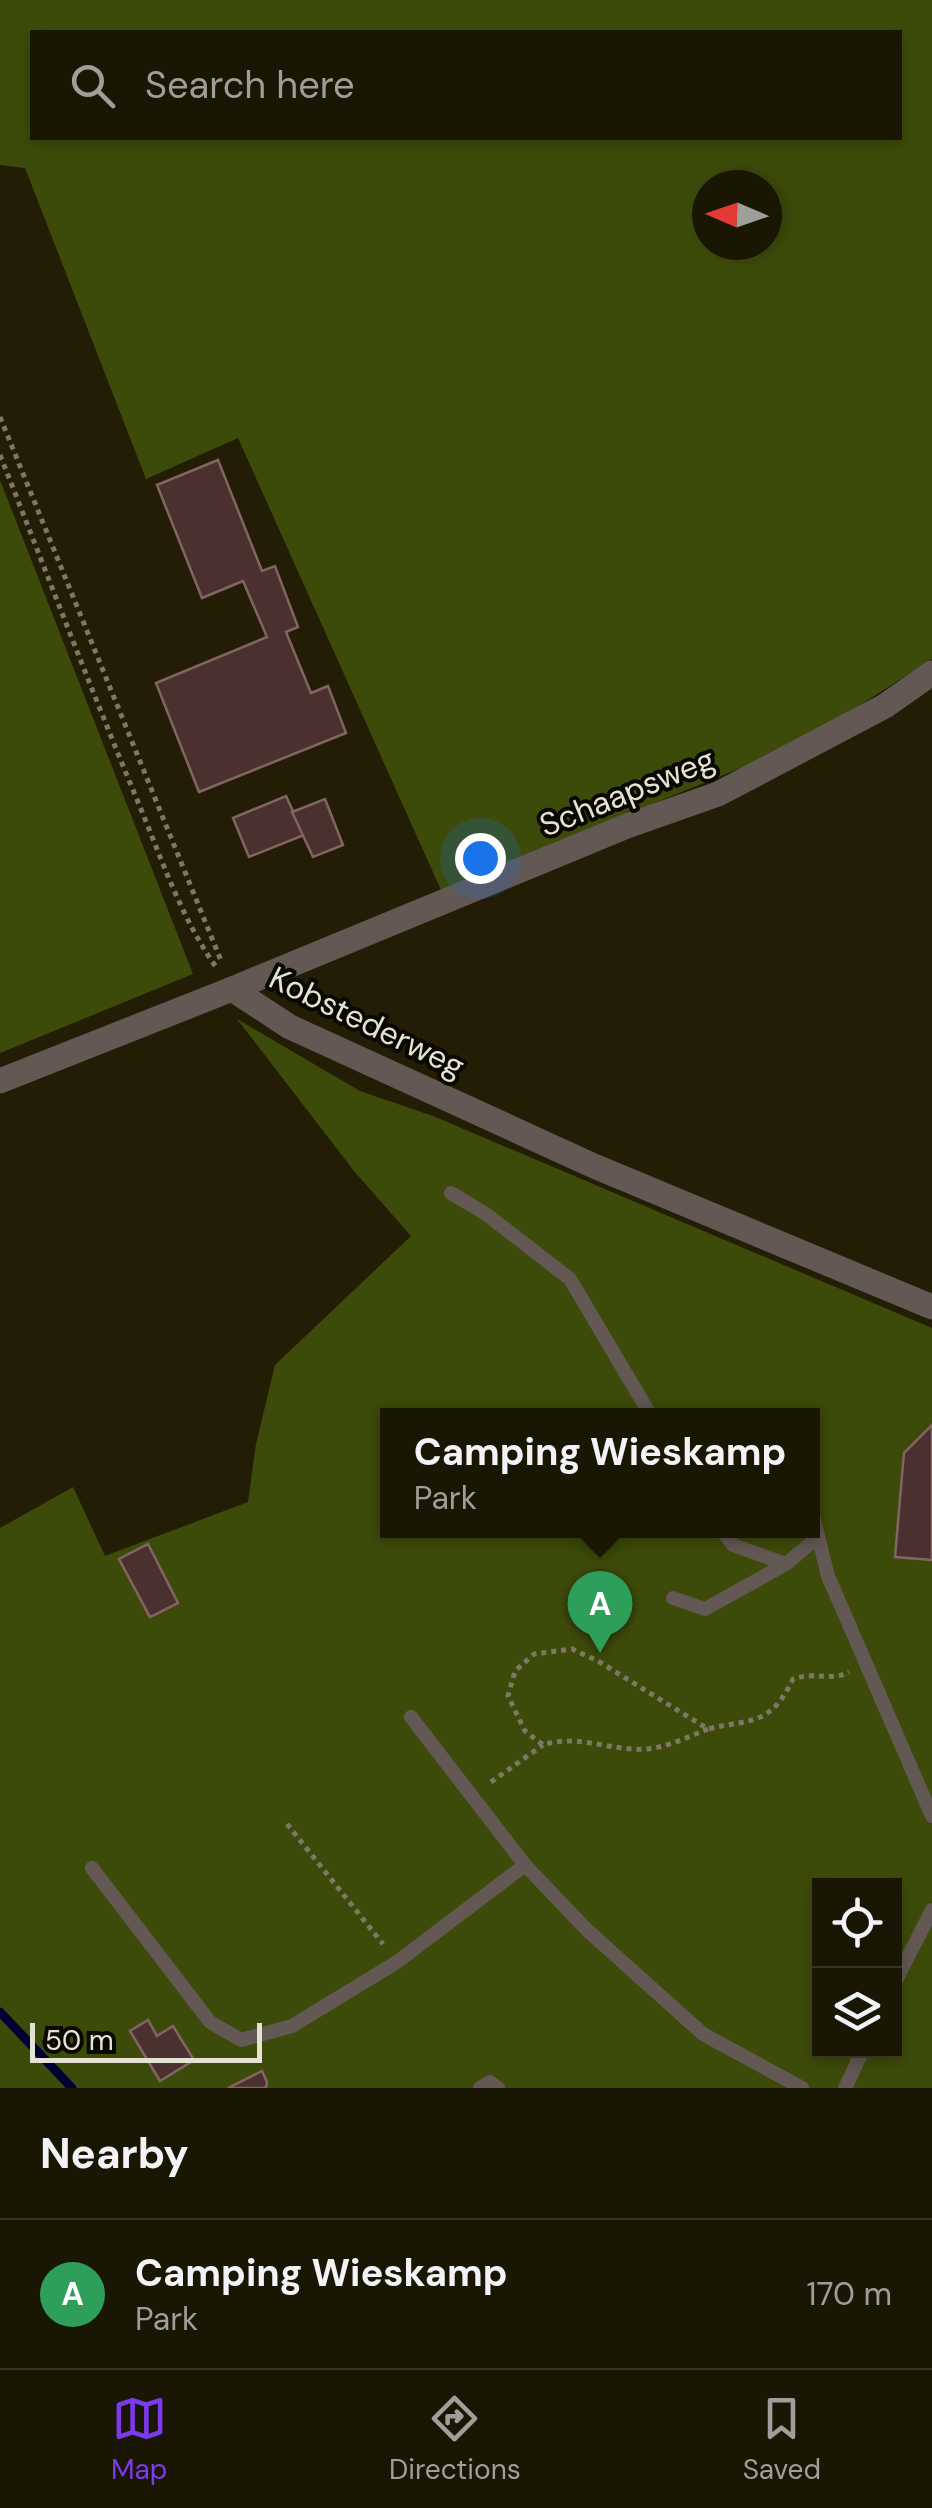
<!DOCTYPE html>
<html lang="en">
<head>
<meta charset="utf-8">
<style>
  :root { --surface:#1a1604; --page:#231f0e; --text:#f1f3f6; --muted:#9f9f9a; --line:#383526; --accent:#7c3aed }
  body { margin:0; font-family:"DM Sans",sans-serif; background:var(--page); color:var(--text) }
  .controls { position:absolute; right:30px; bottom:30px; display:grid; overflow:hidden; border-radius:0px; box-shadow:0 5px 15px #0003 }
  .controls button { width:90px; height:90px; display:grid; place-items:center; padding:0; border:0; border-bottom:2px solid var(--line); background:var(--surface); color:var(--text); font:50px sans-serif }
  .compass { position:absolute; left:692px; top:170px; width:90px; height:90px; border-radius:50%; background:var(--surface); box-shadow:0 5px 15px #0003; rotate:272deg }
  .scale { position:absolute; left:30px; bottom:25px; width:232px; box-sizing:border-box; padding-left:10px; border:5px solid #e5e2d4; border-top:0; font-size:28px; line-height:35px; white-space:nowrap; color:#e5e2d4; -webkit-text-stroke:8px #0a0802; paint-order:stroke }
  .you { position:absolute; left:480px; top:858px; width:35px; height:35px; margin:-25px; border:8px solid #fff; border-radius:50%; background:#1a73e8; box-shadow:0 0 0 15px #1a73e833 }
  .badge { display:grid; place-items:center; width:65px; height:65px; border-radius:50%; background:var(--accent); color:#fff; font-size:32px; font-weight:700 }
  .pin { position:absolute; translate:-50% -82px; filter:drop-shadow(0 2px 5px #0008) }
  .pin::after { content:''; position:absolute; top:52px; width:35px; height:30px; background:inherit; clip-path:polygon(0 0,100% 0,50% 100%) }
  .popup { position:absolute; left:380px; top:1408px; width:440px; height:130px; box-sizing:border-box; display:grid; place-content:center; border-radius:0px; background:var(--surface); filter:drop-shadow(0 2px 8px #0005); font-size:32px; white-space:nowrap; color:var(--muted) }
  .popup b { font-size:38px; color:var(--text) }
  .popup::after { content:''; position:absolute; left:50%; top:100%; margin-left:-20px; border:20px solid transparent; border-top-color:var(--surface) }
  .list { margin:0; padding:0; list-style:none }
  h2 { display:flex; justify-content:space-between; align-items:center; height:130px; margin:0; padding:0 40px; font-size:42px }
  h2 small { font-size:32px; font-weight:400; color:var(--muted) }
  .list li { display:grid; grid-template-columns:65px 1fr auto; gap:30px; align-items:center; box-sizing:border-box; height:150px; padding:0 40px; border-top:2px solid var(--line) }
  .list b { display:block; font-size:38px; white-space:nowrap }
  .list p { margin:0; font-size:32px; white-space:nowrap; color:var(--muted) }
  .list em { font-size:32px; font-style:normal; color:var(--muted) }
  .icon { flex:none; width:55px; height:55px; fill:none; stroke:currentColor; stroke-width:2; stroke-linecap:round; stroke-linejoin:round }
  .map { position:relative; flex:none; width:932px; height:2088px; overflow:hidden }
  .search { position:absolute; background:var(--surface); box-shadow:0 5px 15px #0003; left:30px; right:30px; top:30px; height:110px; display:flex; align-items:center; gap:25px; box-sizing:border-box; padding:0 35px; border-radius:0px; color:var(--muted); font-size:38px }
  .sheet { height:280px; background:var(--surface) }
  nav { display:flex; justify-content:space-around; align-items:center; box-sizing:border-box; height:140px; border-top:2px solid var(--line); background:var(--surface); font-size:28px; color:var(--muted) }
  nav a { display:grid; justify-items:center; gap:5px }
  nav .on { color:var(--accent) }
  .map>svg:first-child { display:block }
  .green { fill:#3d4b0a; fill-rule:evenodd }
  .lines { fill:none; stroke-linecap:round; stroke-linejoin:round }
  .stream { stroke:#003; stroke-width:9 }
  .building { fill:#4a302f; stroke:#826563; stroke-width:2.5 }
  .path { stroke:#7d7865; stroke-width:5; stroke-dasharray:5 5; stroke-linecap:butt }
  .lane { stroke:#635853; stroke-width:14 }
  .street { stroke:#635853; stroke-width:25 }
  .labels { text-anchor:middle; stroke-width:8; stroke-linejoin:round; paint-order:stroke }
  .street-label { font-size:32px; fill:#e5e2d4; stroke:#0a0802 }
</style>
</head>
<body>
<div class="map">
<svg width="932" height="2088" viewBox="0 0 932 2088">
  <rect width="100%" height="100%" fill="#231d06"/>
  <g class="green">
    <path d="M0,0H932V659L821,730L743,767L441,890L238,438L146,479L25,168L0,165ZM32,32H900V138H32ZM707,185H767V245H707Z"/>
    <path d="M0,480L193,974L0,1053Z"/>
    <path d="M237,1019L360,1091L433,1116L932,1328V2088H0V1528L73,1487L105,1556L248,1502L256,1444L275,1365L411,1236L354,1171ZM388,1416H812V1530H388ZM820,1886H894V2050H820Z"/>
  </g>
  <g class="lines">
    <path class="stream" d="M0,2012L72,2088"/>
  </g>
  <g class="building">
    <path d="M218,460L262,571L275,566L298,627L286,632L311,693L328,686L346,733L199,792L156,683L267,637L243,581L202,598L157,485Z"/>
    <path d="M286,796L304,835L249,857L233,818Z"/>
    <path d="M325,799L343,845L313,857L292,812Z"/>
    <path d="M932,1425V1560L895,1557L904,1453Z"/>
    <path d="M148,1544L178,1603L150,1617L119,1559Z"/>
    <path d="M148,2020L157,2036L173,2026L194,2060L160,2081L130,2031Z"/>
    <path d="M262,2071L267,2082L266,2088H228Z"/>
  </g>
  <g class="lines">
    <g class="path">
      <path d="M0,417L222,963"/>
      <path d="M0,455C46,571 90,687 138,802C161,857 181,918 216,967"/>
      <path d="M708,1729C688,1737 668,1747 647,1749C613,1752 576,1733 543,1745L525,1731L508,1696L515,1671L534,1654L572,1649L598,1661L708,1729C754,1718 770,1726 793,1679C816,1671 830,1682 849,1672"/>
      <path d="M491,1782L543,1745"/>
      <path d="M287,1824L383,1944"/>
    </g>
    <g class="lane">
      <path d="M451,1193L486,1214L570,1279L651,1416"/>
      <path d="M812,1512L828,1576L932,1816"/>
      <path d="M722,1530L733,1545L786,1564"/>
      <path d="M673,1598L705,1609L786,1564L818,1537"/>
      <path d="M411,1717L525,1865L587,1930L703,2034L802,2088"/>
      <path d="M92,1868L210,2022L241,2040L292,2026L397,1962L525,1865"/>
      <path d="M894,1984L932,1910"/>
      <path d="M480,2088L490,2082L498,2088"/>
      <path d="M845,2088L863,2050"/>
    </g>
    <g class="street">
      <path d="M232,989L290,1027L594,1166L932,1307"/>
      <path d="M0,1081L232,989L627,826L718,794L885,706L932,673"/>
    </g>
  </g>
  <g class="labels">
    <g class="street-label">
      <text transform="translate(627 792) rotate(-22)" y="11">Schaapsweg</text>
      <text transform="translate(367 1022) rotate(26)" y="11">Kobstederweg</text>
    </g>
  </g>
</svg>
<div class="controls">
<button><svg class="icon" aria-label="locate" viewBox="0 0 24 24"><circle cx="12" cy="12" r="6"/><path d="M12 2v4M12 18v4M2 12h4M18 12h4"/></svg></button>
<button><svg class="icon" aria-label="layers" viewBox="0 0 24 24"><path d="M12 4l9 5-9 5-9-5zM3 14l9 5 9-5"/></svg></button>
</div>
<svg class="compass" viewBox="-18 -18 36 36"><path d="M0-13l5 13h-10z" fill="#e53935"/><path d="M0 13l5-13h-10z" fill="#9f9f9a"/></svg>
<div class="scale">50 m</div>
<div class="you"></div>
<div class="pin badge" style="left:600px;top:1653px;background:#2e9e5b">A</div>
<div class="popup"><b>Camping Wieskamp</b>Park</div>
<div class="search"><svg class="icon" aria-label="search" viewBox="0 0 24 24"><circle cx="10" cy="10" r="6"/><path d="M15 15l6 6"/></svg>Search here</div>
</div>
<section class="sheet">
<h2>Nearby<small></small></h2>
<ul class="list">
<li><span class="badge" style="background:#2e9e5b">A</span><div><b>Camping Wieskamp</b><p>Park</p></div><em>170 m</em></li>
</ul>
</section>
<nav>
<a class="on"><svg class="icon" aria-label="map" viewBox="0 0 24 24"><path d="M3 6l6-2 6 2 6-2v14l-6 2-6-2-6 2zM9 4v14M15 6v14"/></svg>Map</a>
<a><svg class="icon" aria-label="directions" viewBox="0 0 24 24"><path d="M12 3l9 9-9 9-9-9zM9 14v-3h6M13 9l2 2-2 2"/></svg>Directions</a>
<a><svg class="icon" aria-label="saved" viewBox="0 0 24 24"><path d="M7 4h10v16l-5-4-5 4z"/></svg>Saved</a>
</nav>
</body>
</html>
